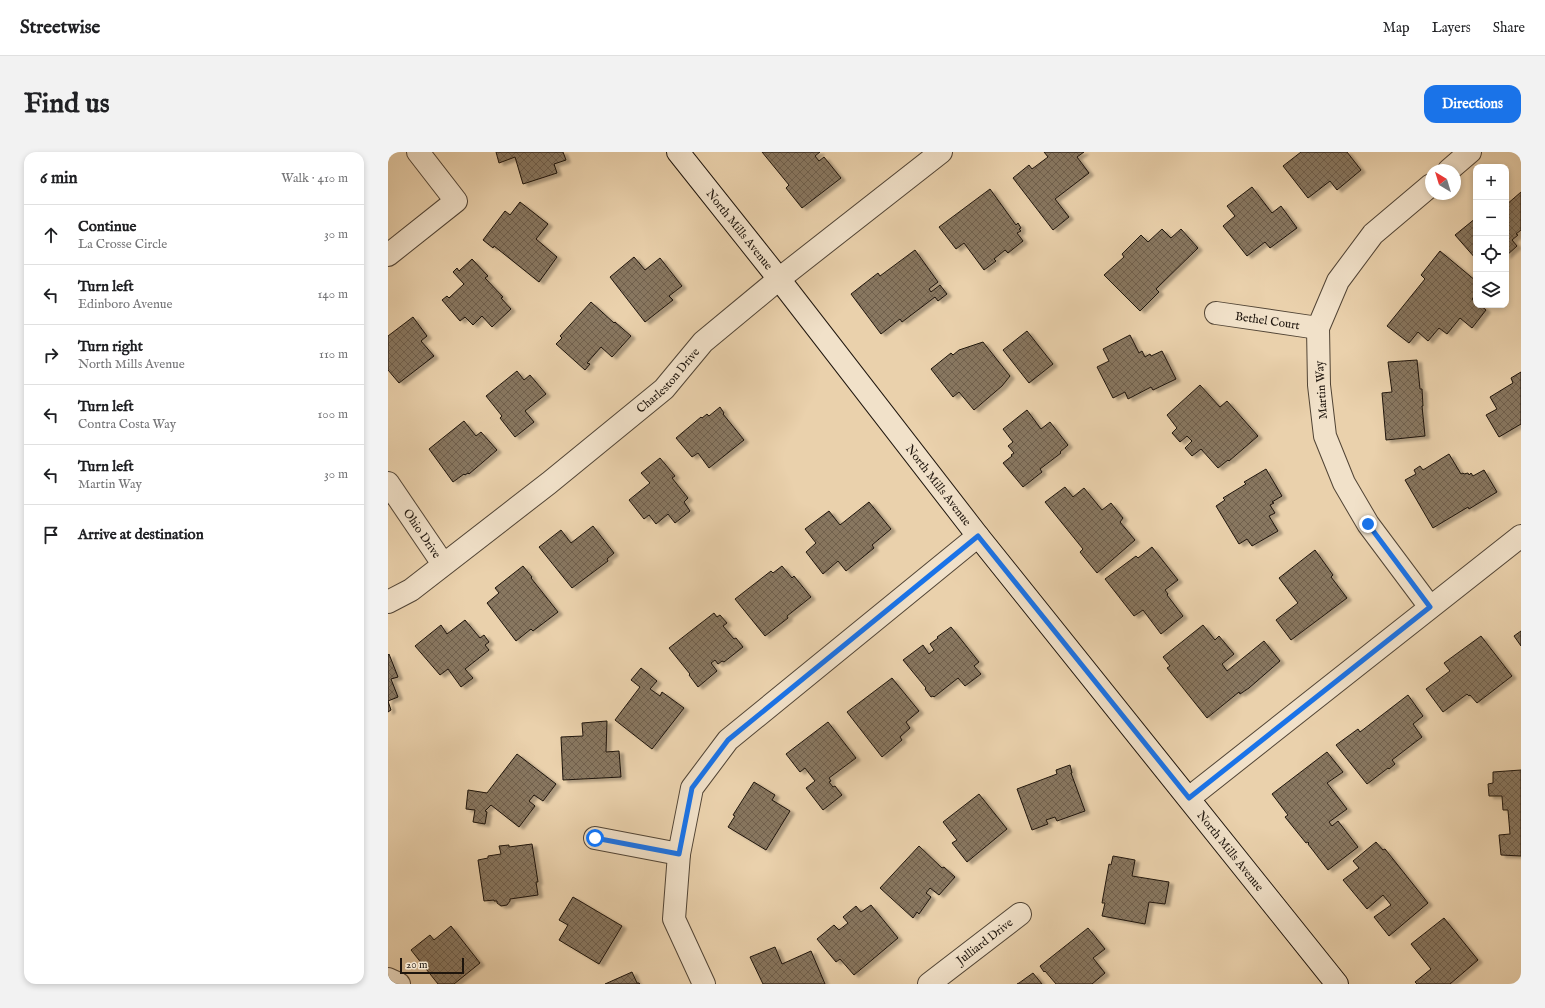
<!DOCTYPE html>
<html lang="en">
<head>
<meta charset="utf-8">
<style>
  :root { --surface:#fff; --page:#f2f2f2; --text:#202124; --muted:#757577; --line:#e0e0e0; --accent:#1a73e8 }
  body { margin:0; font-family:"IM FELL English",serif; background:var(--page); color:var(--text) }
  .controls { position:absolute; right:12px; top:12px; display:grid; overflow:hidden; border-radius:8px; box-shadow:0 2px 6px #0003 }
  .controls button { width:36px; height:36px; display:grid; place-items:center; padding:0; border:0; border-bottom:1px solid var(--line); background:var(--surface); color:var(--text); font:20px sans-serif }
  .compass { position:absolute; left:1037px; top:12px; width:36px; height:36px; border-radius:50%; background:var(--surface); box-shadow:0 2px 6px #0003; rotate:322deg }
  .scale { position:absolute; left:12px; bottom:10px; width:64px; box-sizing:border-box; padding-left:4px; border:2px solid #1e150d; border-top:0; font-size:11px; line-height:14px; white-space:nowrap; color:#1e150d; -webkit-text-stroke:3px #f1e1c9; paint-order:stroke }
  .stop { position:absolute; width:12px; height:12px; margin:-9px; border:3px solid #1a73e8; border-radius:50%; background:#fff }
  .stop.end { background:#1a73e8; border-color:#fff; box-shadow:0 1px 4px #0008 }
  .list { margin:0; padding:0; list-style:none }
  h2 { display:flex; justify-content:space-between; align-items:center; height:52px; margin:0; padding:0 16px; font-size:17px }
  h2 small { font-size:13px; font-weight:400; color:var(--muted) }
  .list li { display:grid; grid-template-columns:26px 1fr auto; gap:12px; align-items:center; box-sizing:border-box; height:60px; padding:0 16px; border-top:1px solid var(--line) }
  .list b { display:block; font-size:15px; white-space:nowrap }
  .list p { margin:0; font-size:13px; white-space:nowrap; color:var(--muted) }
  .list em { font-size:13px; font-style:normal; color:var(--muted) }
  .icon { flex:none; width:22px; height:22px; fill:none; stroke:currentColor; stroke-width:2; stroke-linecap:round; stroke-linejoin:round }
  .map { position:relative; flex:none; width:1133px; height:832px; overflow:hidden; border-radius:12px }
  header { display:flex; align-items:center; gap:24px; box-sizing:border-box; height:56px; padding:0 20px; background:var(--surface); border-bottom:1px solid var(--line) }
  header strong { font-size:19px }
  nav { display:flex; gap:22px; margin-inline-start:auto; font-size:14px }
  .intro { display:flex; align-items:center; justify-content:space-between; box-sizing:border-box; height:96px; padding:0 24px }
  h1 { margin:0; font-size:28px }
  .button { padding:10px 18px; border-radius:12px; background:var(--accent); color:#fff; font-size:14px; font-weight:700 }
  main { display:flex; gap:24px; padding:0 24px }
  aside { flex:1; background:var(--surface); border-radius:12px; box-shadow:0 2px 6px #0003 }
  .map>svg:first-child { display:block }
  .building { fill:url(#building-cross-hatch); stroke:#1e150d; filter:url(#shadow) }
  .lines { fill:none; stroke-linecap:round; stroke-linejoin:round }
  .minor-casing { stroke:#514435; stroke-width:24 }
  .secondary-casing { stroke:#1e150d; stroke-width:24 }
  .minor { stroke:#f1e1c9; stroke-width:22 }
  .secondary { stroke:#f1e1c9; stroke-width:22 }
  .route { stroke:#1a73e8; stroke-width:5 }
  .labels { text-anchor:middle; stroke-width:3; stroke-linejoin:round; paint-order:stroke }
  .street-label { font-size:12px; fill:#1e150d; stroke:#f1e1c9 }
</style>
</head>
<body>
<header>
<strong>Streetwise</strong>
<nav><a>Map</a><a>Layers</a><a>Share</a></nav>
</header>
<div class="intro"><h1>Find us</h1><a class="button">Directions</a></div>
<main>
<aside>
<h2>6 min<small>Walk · 410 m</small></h2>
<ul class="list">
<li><svg class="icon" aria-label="ahead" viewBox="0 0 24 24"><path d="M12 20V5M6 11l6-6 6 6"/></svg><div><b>Continue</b><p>La Crosse Circle</p></div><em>30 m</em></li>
<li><svg class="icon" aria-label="left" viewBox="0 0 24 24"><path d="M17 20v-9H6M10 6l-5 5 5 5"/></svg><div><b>Turn left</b><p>Edinboro Avenue</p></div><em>140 m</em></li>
<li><svg class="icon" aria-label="right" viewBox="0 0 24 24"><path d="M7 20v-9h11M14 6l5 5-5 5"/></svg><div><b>Turn right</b><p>North Mills Avenue</p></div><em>110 m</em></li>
<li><svg class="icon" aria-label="left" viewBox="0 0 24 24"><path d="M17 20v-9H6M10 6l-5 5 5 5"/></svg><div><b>Turn left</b><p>Contra Costa Way</p></div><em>100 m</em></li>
<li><svg class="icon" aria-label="left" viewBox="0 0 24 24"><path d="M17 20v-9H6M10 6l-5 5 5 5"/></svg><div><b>Turn left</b><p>Martin Way</p></div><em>30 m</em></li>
<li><svg class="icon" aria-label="arrive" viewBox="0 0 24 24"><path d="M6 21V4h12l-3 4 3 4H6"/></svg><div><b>Arrive at destination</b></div></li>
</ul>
</aside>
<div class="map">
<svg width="1133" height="832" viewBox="0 0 1133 832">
  <defs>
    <pattern id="building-cross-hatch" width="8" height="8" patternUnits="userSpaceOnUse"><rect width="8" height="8" fill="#887760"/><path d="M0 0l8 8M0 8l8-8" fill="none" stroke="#6f604e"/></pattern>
    <filter id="shadow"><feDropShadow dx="4.5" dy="2.5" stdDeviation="1" flood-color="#0004"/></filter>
  </defs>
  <rect width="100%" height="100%" fill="#ead1ac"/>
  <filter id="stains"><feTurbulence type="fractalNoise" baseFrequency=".005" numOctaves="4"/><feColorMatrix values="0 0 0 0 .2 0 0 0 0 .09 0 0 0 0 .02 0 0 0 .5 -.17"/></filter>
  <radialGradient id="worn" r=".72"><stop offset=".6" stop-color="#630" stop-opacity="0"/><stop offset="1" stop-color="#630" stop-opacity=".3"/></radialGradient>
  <g class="building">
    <path d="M108,0H175L178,8L166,12L169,21L135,32L127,5L111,11Z"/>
    <path d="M374,0H432L427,4L431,9L436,5L453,26L414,56L398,36L401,33Z"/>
    <path d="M656,0H696L689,5L701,21L667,47L681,65L665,78L625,26L641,13L644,17L660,5Z"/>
    <path d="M913,0H959L973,18L949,38L942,29L920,46L895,14Z"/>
    <path d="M864,35L884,61L893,54L909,76L882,96L877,90L859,104L835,74L847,64L839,54Z"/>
    <path d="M602,37L628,73L630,71L633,76L631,77L633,79L629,81L635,89L620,101L617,98L606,107L608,109L596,118L576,91L568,97L551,75Z"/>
    <path d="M1133,40V78L1128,82L1130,83L1124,88L1129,94L1118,104V53Z"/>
    <path d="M132,50L160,72L148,87L169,105L151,130L106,94L105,96L95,88L117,59L122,63Z"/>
    <path d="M1088,66V107L1067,83Z"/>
    <path d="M774,77L783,86L793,77L810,96L768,137L771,140L752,159L716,123L736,105L734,102L753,83L760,90Z"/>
    <path d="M527,98L550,130L541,137L543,140L552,133L559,142L550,149L547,145L514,170L512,167L493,182L463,142L490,121L492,124Z"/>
    <path d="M1052,99L1088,129V142L1084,147L1088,150V153H1092L1098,158L1084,176L1072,166L1059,182L1051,176L1040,189L1030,180L1021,191L999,174L1037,127L1033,123Z"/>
    <path d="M246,105L257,118L272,106L294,134L281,144L285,148L257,170L222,125Z"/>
    <path d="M84,107L100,124L97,126L115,145L113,146L123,157L104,175L94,164L85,173L77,165L72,169L54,148L59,144L61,146L76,132L65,120L69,116L71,119Z"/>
    <path d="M203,150L226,171L227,170L243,184L224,205L213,195L199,211L202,212L197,218L168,192L174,186L172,184Z"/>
    <path d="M25,165L39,184L33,189L46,204L11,231L0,218V184Z"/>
    <path d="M639,179L665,212L641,231L615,198Z"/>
    <path d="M742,183L751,201L754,199L757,205L762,202L763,204L774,199L788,227L765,238L763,235L740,247L737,240L725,246L709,215L721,209L715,197Z"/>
    <path d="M595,190L622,224L614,234L586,258L571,240L565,245L543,217L563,201L565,203L571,198Z"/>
    <path d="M1029,208L1032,237H1034L1035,254H1034L1037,284L998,288L994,241L1004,240L1000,210Z"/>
    <path d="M129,219L136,228L142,223L158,242L137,259L146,270L127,285L112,266L114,264L98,244Z"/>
    <path d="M1133,220V272L1111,285L1098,263L1109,257L1102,245L1125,231L1123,226Z"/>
    <path d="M812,233L832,255L839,249L870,284L841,309L840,308L830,316L813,297L804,304L797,296L804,289L799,284L792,290L784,281L789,276L779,263Z"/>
    <path d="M332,255L336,261L335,262L356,288L321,316L310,301L304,305L288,286L313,265L314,266L319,262L321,264Z"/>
    <path d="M639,258L653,277L662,270L680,293L672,300L673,301L652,317L654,320L635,335L615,311L624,304L623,303L626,301L620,294L625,290L615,277Z"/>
    <path d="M76,269L88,284L93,280L109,298L81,322L80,321L77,323L76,322L65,330L41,297Z"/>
    <path d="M1061,302L1073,322L1075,321L1076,322L1080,321L1081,323L1083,321L1085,324L1096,318L1109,340L1081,357L1080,355L1045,376L1017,328L1028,322L1026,318L1032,314L1035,318Z"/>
    <path d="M272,306L287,324L284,326L300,346L296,350L302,359L287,371L280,362L268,372L261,363L256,367L241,348L262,331L253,321Z"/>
    <path d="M878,317L894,344L884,350L886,351L882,353L887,361L881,364L890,379L864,394L859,387L851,392L828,354L837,348L835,346L858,332L856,330Z"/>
    <path d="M677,335L685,345L696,336L714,358L723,351L735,366L732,370L747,388L709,421L692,400L695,397L657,350Z"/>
    <path d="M481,350L503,377L484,393L486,396L458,419L450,409L435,422L418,400L428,391L417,377L441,359L452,373Z"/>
    <path d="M205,374L226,401L219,407L220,409L184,436L151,395L173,378L183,391Z"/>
    <path d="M764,395L790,428L777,438L780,442L779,443L795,464L773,482L755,458L746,464L717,427L748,404L750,406Z"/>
    <path d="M927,398L945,423L943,425L959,446L903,488L888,468L910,451L891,426Z"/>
    <path d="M135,414L144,425L143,426L170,460L145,479L143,477L128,489L99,451L111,441L107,436Z"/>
    <path d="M394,414L404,426L406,424L423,445L399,464L400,466L377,484L347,447L383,419L385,421Z"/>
    <path d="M326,461L329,465L332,463L339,471L335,474L346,487L348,486L355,495L336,510L334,509L330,512L327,508L323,511L329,519L310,535L301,523L302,522L281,496Z"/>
    <path d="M77,468L92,486L96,483L101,490L97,493L101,498L77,517L85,526L73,535L60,517L52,523L27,494L53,473L59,482Z"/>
    <path d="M815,473L827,488L831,484L846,502L834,512L839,519L876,489L892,509L861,536L852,542L851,540L819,566L779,516L782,514L775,505Z"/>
    <path d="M563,475L591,510L586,514L593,522L577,534L570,526L546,545L545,544L543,545L537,537L538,536L515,508L535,493L541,502L546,498L542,492L550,486L549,485Z"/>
    <path d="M1133,479V494L1126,484Z"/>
    <path d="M1093,484L1124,524L1089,551L1082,543L1081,544L1079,542L1055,560L1038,537L1062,519L1056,511Z"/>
    <path d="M1,502L10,525L3,527L10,545L0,549L3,558L0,560V503Z"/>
    <path d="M253,516L269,529L262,537L272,544L274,540L296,556L264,597L227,568L252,535L243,528Z"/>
    <path d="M504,526L531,559L518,570L522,576L512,585L514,588L494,605L459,560Z"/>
    <path d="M1020,543L1035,564L1025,572L1034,585L1004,608L1007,612L1001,617L1000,616L979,632L948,593L970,577L972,580Z"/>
    <path d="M219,569L218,600L231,599L233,625L175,628L173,585L195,584L194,571Z"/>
    <path d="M440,570L468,606L441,626L443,629L441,630L445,635L447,634L454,643L435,658L418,636L427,629L417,616L412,620L398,602Z"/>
    <path d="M939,600L955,620L939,631L959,657L941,670L944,674L950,669L970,695L940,718L920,692L921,691L920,690L918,691L897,665L900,663L884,642Z"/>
    <path d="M129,602L168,632L155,649L146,643L141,649L147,654L131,675L103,653L97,659L99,660L97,672L85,670L87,658L78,657L80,638L99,641Z"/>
    <path d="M682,613L684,621H683L697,659L669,669L667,665L658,668L660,672L644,678L629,637L669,622L668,618Z"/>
    <path d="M1133,618V704L1113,703L1111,683L1122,682L1120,658H1115L1114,644H1101L1100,632L1105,631V620Z"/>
    <path d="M366,630L387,643L384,648L402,659L378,698L340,675L347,664L345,663Z"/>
    <path d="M591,642L619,677L579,710L564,691L569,688L555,670Z"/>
    <path d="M988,690L995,698L997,697L1040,751L1001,784L986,765L1003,753L995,743L979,757L955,728L971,716L965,709Z"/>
    <path d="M144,692L150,730H148L150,743L122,747V749L119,753L113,754L109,751V749H106V748L96,749L90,708L100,706V704L113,702L111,694L121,693V695Z"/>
    <path d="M531,694L554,716L556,715L567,725L551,743L542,736L538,741L543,745L531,762L529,760L525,766L492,736Z"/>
    <path d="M725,704L747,708L744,724L781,730L777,752L761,750L757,772L714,764L717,751H714L721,712L723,713Z"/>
    <path d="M185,745L234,774L211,812L171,788L180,773L171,768Z"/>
    <path d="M483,753L510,786L466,823L452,807L448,810L429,787L446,773L451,778L460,771L455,765L468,754L473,760Z"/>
    <path d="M1056,766L1090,808L1062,832H1029L1027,830L1043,817L1023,792Z"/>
    <path d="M63,774L92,811L66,832H50L23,798L42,783L46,788Z"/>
    <path d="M700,776L717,797L705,806L717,821L704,832H668L657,819L656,820L652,814Z"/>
    <path d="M387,795L394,812L423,799L437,832H375L362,805Z"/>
    <path d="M244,820L249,831H251L252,832H217Z"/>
    <path d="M645,821L654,832H629L631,831Z"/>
  </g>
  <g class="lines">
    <defs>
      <g id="minor">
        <path d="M1061,18L1082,0"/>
        <path d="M0,103L68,49L30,0"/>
        <path id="s1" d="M828,161L930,176"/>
        <path id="s2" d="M0,331L55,412"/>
        <path id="s3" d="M0,450L23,438L161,331L276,237L315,190L391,127L553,0"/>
        <path d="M1042,455L980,372L956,331L937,284L931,233L930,176L950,129L985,82L1043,33"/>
        <path d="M801,646L1133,384"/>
        <path d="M207,686L291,702"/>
        <path d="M0,827L11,832"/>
        <path d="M316,832L286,767L291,702L304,636L340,588L590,384"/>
        <path id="s4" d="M541,832L632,762"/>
      </g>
      <g id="secondary">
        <path id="s5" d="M290,0L391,127L590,384L949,832"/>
      </g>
    </defs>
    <use href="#minor" class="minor-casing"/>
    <use href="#secondary" class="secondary-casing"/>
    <use href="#minor" class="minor"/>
    <use href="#secondary" class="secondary"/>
  </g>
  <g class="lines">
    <path class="route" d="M207,686L291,702L304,636L340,588L590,384L801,646L1042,455L980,372"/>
  </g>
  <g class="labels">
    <g class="street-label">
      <text dy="4" stroke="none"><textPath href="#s5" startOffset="99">North Mills Avenue</textPath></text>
      <text dy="4" stroke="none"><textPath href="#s1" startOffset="52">Bethel Court</textPath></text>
      <text dy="4" stroke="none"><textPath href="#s3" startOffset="358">Charleston Drive</textPath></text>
      <text transform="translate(933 238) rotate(-94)" y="4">Martin Way</text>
      <text dy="4" stroke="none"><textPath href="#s5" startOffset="423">North Mills Avenue</textPath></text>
      <text dy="4" stroke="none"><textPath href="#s2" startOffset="61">Ohio Drive</textPath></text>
      <text dy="4" stroke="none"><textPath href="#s5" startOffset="891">North Mills Avenue</textPath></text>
      <text dy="4" stroke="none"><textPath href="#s4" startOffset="70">Julliard Drive</textPath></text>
    </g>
  </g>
  <rect width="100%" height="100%" filter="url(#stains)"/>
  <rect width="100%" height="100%" fill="url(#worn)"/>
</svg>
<div class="controls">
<button>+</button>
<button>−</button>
<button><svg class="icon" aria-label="locate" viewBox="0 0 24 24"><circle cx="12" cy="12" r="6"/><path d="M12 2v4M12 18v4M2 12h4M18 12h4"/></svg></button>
<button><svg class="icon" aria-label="layers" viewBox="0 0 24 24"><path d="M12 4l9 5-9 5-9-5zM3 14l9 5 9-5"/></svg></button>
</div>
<svg class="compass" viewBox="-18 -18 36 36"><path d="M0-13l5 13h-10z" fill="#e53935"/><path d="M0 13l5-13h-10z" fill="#757577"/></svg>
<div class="scale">20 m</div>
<div class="stop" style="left:207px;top:686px"></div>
<div class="stop end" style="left:980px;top:372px"></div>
</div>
</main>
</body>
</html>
